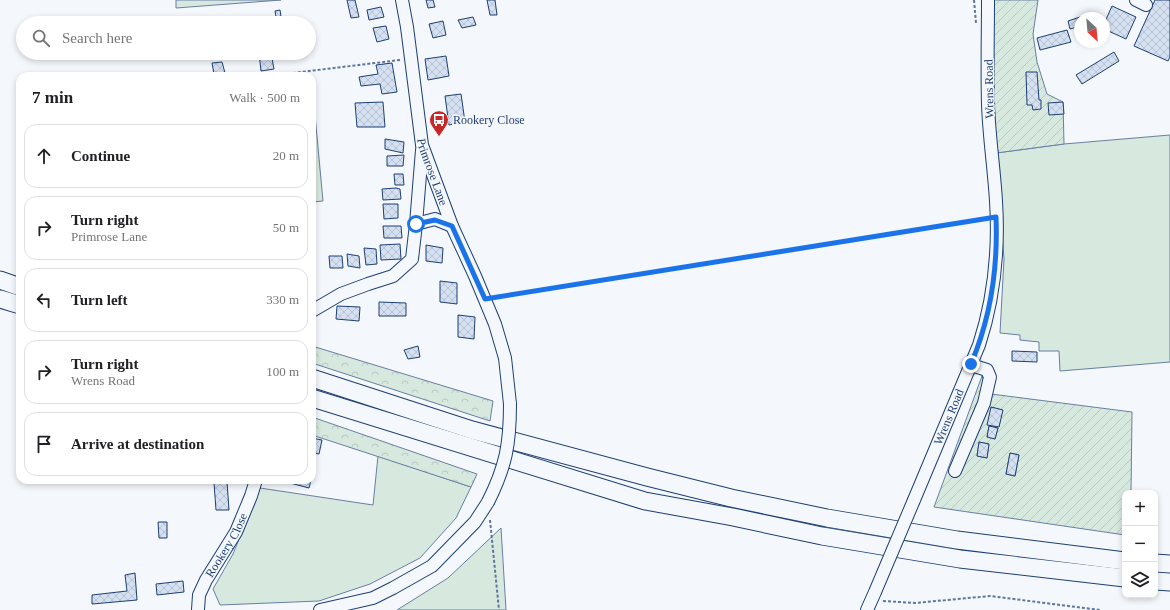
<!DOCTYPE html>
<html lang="en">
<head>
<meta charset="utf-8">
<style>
  :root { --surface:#fff; --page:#f2f2f2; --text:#202124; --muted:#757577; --line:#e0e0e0 }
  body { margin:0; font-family:Georgia,serif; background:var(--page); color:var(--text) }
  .controls { position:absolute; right:12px; bottom:12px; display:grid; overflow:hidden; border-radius:8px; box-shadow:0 2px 6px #0003 }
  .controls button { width:36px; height:36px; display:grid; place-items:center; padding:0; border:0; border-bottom:1px solid var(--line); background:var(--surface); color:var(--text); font:20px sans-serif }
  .compass { position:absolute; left:1074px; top:12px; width:36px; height:36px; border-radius:50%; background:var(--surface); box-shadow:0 2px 6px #0003; rotate:154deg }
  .stop { position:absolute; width:12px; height:12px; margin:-9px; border:3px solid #1a73e8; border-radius:50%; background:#fff }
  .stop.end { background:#1a73e8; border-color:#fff; box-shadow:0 1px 4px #0008 }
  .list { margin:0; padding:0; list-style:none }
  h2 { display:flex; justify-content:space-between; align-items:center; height:52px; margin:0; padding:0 16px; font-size:17px }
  h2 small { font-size:13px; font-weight:400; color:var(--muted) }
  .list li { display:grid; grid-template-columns:26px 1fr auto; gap:12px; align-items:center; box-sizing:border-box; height:64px; margin:0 8px 8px; padding:0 8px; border:1px solid var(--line); border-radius:12px }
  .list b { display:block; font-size:15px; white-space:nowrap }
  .list p { margin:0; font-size:13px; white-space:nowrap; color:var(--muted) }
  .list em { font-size:13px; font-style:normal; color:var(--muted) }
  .icon { flex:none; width:22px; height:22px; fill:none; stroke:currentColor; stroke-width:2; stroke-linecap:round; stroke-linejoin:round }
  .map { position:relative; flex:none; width:1170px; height:610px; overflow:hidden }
  .search { position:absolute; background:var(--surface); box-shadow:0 2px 6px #0003; left:16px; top:16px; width:300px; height:44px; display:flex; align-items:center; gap:10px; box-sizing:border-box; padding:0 14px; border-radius:22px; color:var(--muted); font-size:15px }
  .panel { position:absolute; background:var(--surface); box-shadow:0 2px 6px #0003; left:16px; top:72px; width:300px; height:412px; border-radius:12px }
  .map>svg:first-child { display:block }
  .grass { fill:#d7e8df; stroke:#687fa3 }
  .forest { fill:url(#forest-crowns); stroke:#687fa3 }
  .garden { fill:url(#garden-furrows); stroke:#687fa3; fill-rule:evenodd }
  .building { fill:url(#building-cross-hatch); stroke:#1d3f73 }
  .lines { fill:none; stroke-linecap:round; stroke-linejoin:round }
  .minor-casing { stroke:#1d3f73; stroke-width:14 }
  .highway-casing { stroke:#1d3f73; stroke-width:19 }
  .path { stroke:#5e769c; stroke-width:2; stroke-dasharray:3 2; stroke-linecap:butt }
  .minor { stroke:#f4f7fb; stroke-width:12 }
  .highway { stroke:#f4f7fb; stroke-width:17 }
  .minor-bridge-casing { stroke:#1d3f73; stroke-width:14; stroke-linecap:butt }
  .minor-bridge { stroke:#f4f7fb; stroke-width:12 }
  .route { stroke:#1a73e8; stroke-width:5 }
  .labels { text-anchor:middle; stroke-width:3; stroke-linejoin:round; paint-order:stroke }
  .street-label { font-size:12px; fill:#1d3f73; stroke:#f4f7fb }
  .poi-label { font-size:12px; fill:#1d3f73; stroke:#f4f7fb; text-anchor:start }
</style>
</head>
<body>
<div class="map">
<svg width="1170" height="610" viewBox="0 0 1170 610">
  <defs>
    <pattern id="forest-crowns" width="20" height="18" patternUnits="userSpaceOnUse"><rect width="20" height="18" fill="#d7e8df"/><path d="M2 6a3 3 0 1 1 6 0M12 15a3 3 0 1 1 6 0" fill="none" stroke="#b8c8c3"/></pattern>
    <pattern id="garden-furrows" width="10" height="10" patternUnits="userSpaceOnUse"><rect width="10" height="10" fill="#d7e8df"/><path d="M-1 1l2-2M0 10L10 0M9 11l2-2" fill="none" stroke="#b8c8c3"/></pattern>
    <pattern id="building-cross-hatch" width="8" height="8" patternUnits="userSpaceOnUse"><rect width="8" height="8" fill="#d5e0f0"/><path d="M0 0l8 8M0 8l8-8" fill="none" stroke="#b6c1d1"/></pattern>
  </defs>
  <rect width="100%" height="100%" fill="#f4f7fb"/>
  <g class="grass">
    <path d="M176,0H281L176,8Z"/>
    <path d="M312,83L323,201L312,202Z"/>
    <path d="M1170,135V362L1060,371L1059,351H1039V342L1020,340V335L1000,333L1004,259L996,153L1064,144Z"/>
    <path d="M378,456L471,487L456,518L420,558L370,584L319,601L220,605L213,589L233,554L260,488L373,505Z"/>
    <path d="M501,528L506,610H397L448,578Z"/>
  </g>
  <g class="forest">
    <path d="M312,346L493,401L490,421L312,363Z"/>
    <path d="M312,417L477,474L471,487L312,435Z"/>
  </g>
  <g class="garden">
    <path d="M991,0H1038L1033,34L1037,62L1047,94L1063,102L1064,144L996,153Z"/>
    <path d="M982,376L991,394L1132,412L1131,493H1125V535L934,507ZM991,407L1002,410L999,427ZM989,426L998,428L995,439L987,437ZM979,442L989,444L987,458L977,456ZM1010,453L1019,455L1015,476L1006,474Z"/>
  </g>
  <g class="building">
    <path d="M347,0H355L359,17L351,18Z"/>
    <path d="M426,0H433L435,7L428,8Z"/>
    <path d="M487,0H495L497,15H490Z"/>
    <path d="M1155,0H1170V57L1168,61L1134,46Z"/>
    <path d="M1112,6L1136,17L1126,39L1104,29V24Z"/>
    <path d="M381,7L384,17L369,20L367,10Z"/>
    <path d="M280,10L282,23H277L275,11Z"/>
    <path d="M1083,16L1084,18H1080V26L1070,29L1068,21Z"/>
    <path d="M473,17L476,25L462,28L458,20Z"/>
    <path d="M443,21L446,35L433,38L429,24Z"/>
    <path d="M386,26L389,39L377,42L373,28Z"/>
    <path d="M1067,30L1071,42L1040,50L1037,38Z"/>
    <path d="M1114,52L1119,61L1082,84L1076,75Z"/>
    <path d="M259,53H271L274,69L261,71Z"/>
    <path d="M446,56L449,76L428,80L425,59Z"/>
    <path d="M222,62L225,73L214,74L212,63Z"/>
    <path d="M392,63L397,92L382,94L380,84L361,86L359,77L378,74L376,65Z"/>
    <path d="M1026,72H1037L1039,100H1041V109L1033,110L1032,105H1027Z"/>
    <path d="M461,94L465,122L449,125L445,96Z"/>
    <path d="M383,102L385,127H357L355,103Z"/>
    <path d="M1063,102L1064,114L1049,115L1048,103Z"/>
    <path d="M385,139L404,142L403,153L385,149Z"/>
    <path d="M404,155L403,166H387V156Z"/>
    <path d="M394,174H403L404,185H395Z"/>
    <path d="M396,188L400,189L401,199L383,200L382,189Z"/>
    <path d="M383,204H398V218L384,219Z"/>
    <path d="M383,226H401L402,238H384Z"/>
    <path d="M400,244L401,259L381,260L380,245Z"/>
    <path d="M426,245L443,248L442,263L426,261Z"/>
    <path d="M364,248L376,249L377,264L366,265Z"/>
    <path d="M347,254L359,256L360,268L348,266Z"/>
    <path d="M329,256H342L343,268H330Z"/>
    <path d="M440,281L457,283V304L440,302Z"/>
    <path d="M379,302L406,303V316H379Z"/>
    <path d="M337,306L360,307L359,321L336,319Z"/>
    <path d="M458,315L475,317L474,339L458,337Z"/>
    <path d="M418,346L420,357L408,359L404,350Z"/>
    <path d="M1012,351L1037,352V362L1012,361Z"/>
    <path d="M991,407L1003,410L999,427L987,425Z"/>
    <path d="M989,426L998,428L995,439L987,437Z"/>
    <path d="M312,438L322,440L319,454L312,453Z"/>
    <path d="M979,442L989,444L987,458L977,456Z"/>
    <path d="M1010,453L1019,455L1015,476L1006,474Z"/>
    <path d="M291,480H311L309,488L290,483Z"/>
    <path d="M227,482L229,510H216L214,483Z"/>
    <path d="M158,522H167V538H159Z"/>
    <path d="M135,573L137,600L92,604V595L127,591L125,575Z"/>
    <path d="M183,581L184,592L157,595L156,584Z"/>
  </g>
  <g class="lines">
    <defs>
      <g id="minor">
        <path id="s1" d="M402,0L407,27L422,145L452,226L475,276L495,324L505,358L510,404"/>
        <path d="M1136,0L1146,5"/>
        <path d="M416,224L435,219L452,226"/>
        <path d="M312,311L341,294L368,284L393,276L412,259L416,224L422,150"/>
        <path d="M955,471L984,403L990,377L987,370L971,365"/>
        <path id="s2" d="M914,500L979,345C994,299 999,249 996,201C994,168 989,136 988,104C987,69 988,34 988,0"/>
        <path id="s3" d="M198,610L199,595L206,580L236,532L251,496L256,480"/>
        <path d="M320,610L373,598L393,588L432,566L475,522L488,502"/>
        <path d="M867,610L875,592"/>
      </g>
      <g id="highway">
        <path d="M0,280L20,287"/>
        <path d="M0,299L20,305"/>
        <path d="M312,378L472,430L647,477L731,498L827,518L957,540L1125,561"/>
        <path d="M312,398L645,501L733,517L822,536L960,559L1125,578"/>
        <path d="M1155,563L1170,564"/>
        <path d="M1155,581L1170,582"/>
      </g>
    </defs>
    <use href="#minor" class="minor-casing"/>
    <use href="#highway" class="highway-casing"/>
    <g class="path">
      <path d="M974,0L976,23"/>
      <path d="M268,76L400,60"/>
      <path d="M496,297L985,219"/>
      <path d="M490,520L499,610"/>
      <path d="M883,601L915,603L990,596L1100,610"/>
    </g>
    <use href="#minor" class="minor"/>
    <use href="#highway" class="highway"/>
    <defs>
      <g id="minor-bridge">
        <path d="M488,502C506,466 510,444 510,404"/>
        <path d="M875,592L914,500"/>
      </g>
    </defs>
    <use href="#minor-bridge" class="minor-bridge-casing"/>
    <use href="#minor-bridge" class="minor-bridge"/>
  </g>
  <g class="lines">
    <path class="route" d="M416,224L435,220L452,226L485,299L996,217C998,268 991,317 971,364"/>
  </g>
  <defs>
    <symbol id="bus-pin" viewBox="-11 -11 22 30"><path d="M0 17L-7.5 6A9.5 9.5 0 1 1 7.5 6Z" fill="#c62828" stroke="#f4f7fb"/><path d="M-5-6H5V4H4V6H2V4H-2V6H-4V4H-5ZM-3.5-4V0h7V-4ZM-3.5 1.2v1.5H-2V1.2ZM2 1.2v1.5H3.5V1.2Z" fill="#fff"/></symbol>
  </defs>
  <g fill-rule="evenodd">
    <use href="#bus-pin" x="428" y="109" width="22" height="30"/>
  </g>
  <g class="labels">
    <g class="street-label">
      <text transform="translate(989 89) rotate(-91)" y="4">Wrens Road</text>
      <text dy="4" stroke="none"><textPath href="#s1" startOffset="175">Primrose Lane</textPath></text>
      <text dy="4" stroke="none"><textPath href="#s2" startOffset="90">Wrens Road</textPath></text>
      <text dy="4" stroke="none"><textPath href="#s3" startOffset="72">Rookery Close</textPath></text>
    </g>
    <g class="poi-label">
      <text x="453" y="124">Rookery Close</text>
    </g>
  </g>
</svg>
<div class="controls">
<button>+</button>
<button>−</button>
<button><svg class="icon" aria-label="layers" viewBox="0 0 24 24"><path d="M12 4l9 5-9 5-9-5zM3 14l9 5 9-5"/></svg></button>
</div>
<svg class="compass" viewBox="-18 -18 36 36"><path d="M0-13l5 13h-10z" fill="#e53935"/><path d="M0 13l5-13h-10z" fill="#757577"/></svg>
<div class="stop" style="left:416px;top:224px"></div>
<div class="stop end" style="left:971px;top:364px"></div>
<div class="search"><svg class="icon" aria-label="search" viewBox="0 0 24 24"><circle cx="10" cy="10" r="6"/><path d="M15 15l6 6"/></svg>Search here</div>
<section class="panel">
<h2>7 min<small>Walk · 500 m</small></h2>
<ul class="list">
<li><svg class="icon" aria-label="ahead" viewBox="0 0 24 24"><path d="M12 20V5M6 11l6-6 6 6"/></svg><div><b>Continue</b></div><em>20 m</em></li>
<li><svg class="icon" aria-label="right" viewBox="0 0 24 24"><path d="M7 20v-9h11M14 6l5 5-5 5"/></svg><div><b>Turn right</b><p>Primrose Lane</p></div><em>50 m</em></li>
<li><svg class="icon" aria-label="left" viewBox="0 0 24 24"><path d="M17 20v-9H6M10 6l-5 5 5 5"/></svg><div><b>Turn left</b></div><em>330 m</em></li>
<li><svg class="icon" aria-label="right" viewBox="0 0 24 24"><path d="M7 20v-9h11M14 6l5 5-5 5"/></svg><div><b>Turn right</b><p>Wrens Road</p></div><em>100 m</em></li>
<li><svg class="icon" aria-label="arrive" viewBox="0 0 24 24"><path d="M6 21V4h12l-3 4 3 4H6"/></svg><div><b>Arrive at destination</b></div></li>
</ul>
</section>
</div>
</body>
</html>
